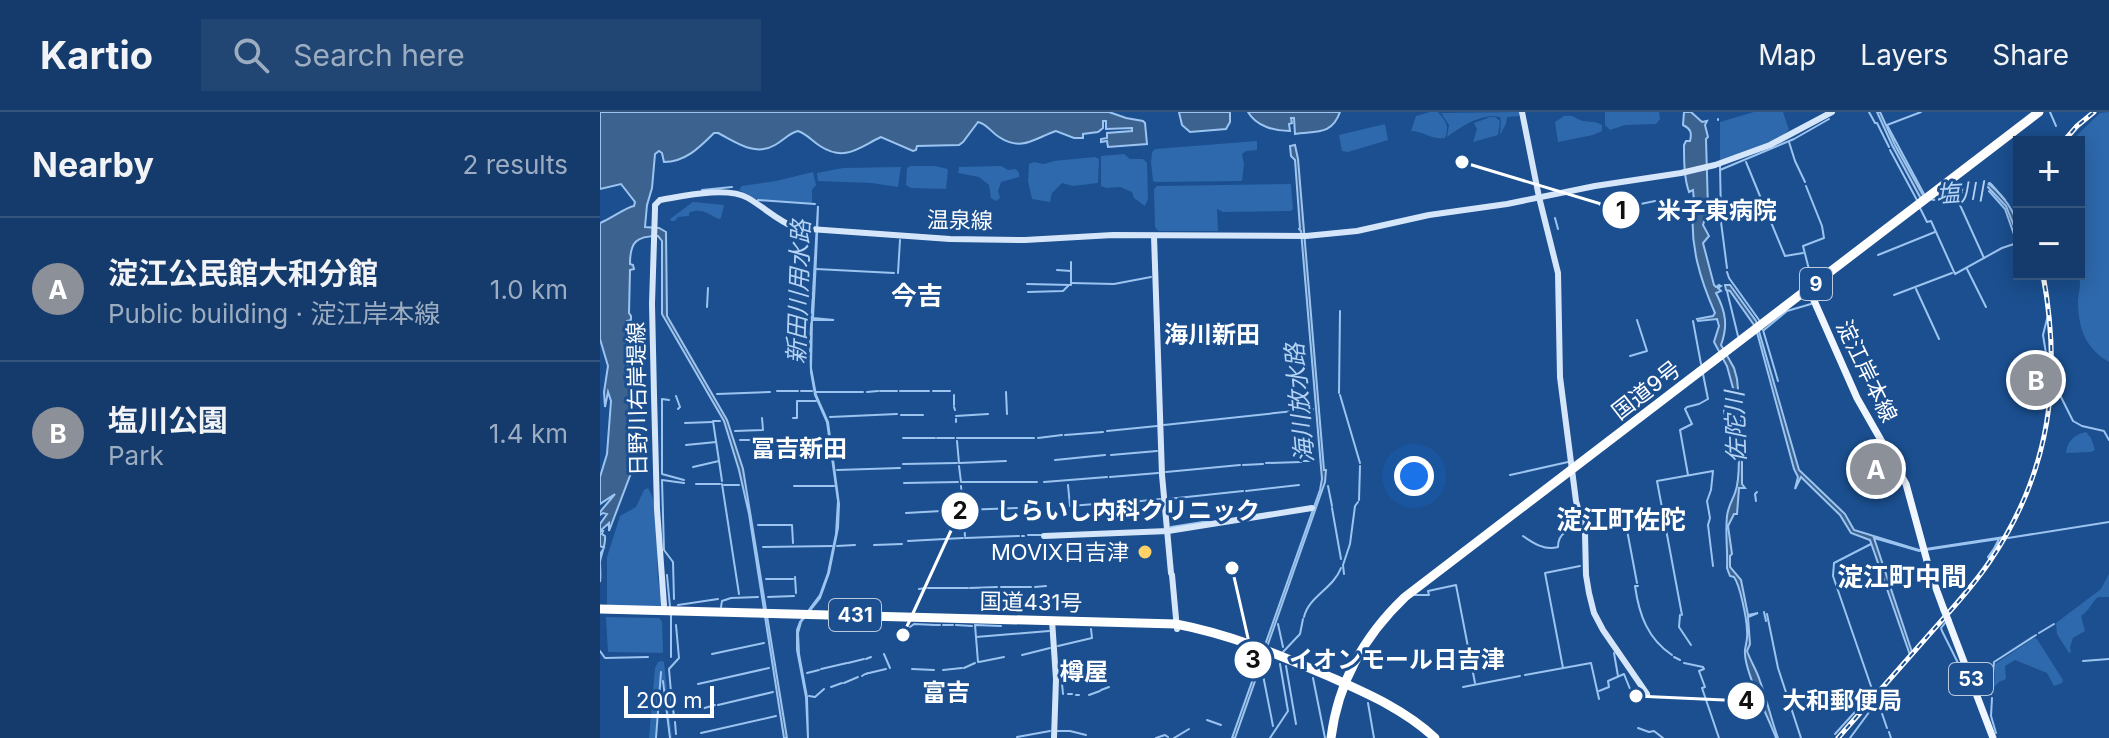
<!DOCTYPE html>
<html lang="en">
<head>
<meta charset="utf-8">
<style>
  :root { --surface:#143b6b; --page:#214673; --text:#f1f3f6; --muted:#9dadc1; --line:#33557e; --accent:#8c9099 }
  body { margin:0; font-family:Inter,"Noto Sans JP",sans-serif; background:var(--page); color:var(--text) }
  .controls { position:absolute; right:24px; top:24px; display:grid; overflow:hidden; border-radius:0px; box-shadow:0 4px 20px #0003 }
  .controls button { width:72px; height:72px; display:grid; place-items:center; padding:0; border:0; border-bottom:2px solid var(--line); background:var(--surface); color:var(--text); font:40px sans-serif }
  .scale { position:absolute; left:24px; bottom:20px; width:90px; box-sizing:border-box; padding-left:8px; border:4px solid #fff; border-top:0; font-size:22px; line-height:28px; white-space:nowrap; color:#fff; -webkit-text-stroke:6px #1b4f8f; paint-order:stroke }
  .you { position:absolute; left:814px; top:364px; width:28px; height:28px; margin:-20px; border:6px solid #fff; border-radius:50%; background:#1a73e8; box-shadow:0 0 0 12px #1a73e833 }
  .badge { display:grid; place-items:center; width:52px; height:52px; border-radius:50%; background:var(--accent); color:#fff; font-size:26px; font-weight:700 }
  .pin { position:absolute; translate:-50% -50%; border:4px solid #fff; box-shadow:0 2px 8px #0006 }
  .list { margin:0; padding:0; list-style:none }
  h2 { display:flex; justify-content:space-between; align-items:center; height:104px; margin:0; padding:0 32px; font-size:34px }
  h2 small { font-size:26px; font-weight:400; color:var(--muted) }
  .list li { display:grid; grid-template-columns:52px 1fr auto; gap:24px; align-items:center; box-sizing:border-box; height:144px; padding:0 32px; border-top:2px solid var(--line) }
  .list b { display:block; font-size:30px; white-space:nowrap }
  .list p { margin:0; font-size:26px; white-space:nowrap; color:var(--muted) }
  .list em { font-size:26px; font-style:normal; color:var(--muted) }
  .icon { flex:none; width:44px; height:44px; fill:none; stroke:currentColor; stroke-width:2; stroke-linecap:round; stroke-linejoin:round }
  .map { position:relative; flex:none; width:1509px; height:626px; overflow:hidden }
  header { display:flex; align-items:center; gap:48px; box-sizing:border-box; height:112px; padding:0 40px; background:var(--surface); border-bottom:2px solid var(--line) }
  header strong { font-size:38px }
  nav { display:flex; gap:44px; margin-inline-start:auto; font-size:28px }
  .search { width:560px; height:72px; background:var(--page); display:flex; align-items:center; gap:20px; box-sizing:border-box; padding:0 28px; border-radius:0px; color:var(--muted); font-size:30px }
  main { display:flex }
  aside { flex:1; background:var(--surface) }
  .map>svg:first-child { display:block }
  .green { fill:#2e69ad }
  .water { fill:#3c6290; stroke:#9cc4f0; stroke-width:2 }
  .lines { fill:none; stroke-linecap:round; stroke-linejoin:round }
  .stream { stroke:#9cc4f0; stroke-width:2 }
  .secondary { stroke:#d6e6fa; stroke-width:6 }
  .primary { stroke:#f0f6ff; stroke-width:7 }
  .highway { stroke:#fff; stroke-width:9 }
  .rail-casing { stroke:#fff; stroke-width:5 }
  .rail { stroke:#1b4f8f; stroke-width:2; stroke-dasharray:6; stroke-linecap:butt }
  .primary-bridge { stroke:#f0f6ff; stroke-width:7 }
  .poi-dot { fill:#ffd166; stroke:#1b4f8f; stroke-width:3 }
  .labels { text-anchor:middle; stroke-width:6; stroke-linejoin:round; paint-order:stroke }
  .shield { fill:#1b4f8f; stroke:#bbcadd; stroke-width:2 }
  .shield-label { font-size:20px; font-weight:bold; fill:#fff }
  .street-label { font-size:22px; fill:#fff; stroke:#1b4f8f }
  .poi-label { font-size:22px; fill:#fff; stroke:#1b4f8f; text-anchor:end }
  .water-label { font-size:24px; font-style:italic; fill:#b5d3f5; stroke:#1b4f8f }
  .neighbourhood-label { font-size:24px; font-weight:bold; fill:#fff; stroke:#1b4f8f }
  .quarter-label { font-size:26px; font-weight:bold; fill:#fff; stroke:#1b4f8f }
  .leader { fill:none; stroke:#fff; stroke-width:3 }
  .callout-dot { fill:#fff; stroke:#1b4f8f; stroke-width:3 }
  .mark-label { font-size:24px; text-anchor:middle; font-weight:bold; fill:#111 }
  .callout-label { font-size:24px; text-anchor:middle; font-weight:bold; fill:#fff; stroke:#1b4f8f; stroke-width:6; stroke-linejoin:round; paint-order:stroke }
</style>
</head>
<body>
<header>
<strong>Kartio</strong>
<div class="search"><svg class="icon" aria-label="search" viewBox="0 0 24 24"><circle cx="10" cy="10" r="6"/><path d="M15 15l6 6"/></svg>Search here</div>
<nav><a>Map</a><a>Layers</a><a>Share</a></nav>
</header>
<main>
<aside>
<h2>Nearby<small>2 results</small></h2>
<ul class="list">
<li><span class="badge">A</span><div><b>淀江公民館大和分館</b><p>Public building · 淀江岸本線</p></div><em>1.0 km</em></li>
<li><span class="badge">B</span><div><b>塩川公園</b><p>Park</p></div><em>1.4 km</em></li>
</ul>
</aside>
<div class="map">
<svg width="1509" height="626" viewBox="0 0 1509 626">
  <rect width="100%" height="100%" fill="#1b4f8f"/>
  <g class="green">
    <path d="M830,0H838C845,8 850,14 845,26C832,28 823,19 811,19L816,4Z"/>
    <path d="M919,0V4L907,5L906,12L900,23L901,9L900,5C881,1 862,14 847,25L849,13L841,1Z"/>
    <path d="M1005,0H1059L1060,7L1056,12L1025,13L1010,18L1005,13Z"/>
    <path d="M1154,0H1183L1189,18C1174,32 1140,41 1120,48V10Z"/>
    <path d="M1509,0V250C1485,236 1478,216 1478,188C1479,178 1482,171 1478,162L1479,30H1470L1500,1Z"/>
    <path d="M964,4C974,3 972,4 980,8C987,11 994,8 1002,13V19L993,23L958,30L955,10Z"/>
    <path d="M890,5H895L900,9L898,23L873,30L877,17L874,11Z"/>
    <path d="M785,12L788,28L748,40L742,39L739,23Z"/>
    <path d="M657,29V38L646,39L642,42L644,52L642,69L555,70L553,69L551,50L552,40L555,37Z"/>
    <path d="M524,42L530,47H543L547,51L548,87L545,94L534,86L532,80L520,75L506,76L501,74V44Z"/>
    <path d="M495,45L499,47L498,71L473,74L462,71L452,81L450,90L432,87L428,69L429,52L434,50L444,52L454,49Z"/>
    <path d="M310,54H335L348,57L346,77L311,76L306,73L307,56Z"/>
    <path d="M401,54L408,58L416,57L419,61V65L401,70L398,79L400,86L396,89L391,86L389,73L379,65L358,61L359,55Z"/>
    <path d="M301,55L298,75L271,71L218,69L217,61L243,56Z"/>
    <path d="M213,60L216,73L212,78V92L158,88L139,78L142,74L176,69Z"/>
    <path d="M691,72L693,97L691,99L623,100L617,97L618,119H558L555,115L554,77L557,74Z"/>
    <path d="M93,90L124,93L121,106L119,107C109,103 101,95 89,101V104L78,105L75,109H71L70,107Z"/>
    <path d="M1486,320L1491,326L1495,338L1491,340L1466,341C1467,329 1474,323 1486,320Z"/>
    <path d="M48,376C62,398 56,439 58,466C59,475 61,484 62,492L59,495L7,494V445L20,404L36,395L44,378Z"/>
    <path d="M1509,462V485H1498C1491,491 1490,498 1481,504L1485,519L1473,526L1470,535L1471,540L1469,541L1457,522L1456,511L1501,477Z"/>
    <path d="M6,505L59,506L62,509L63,541L8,540Z"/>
    <path d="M1434,526L1437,527L1463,568L1462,571L1454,574L1447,561L1415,548L1405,554L1406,567L1399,570L1394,575L1395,552Z"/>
    <path d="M62,549L64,550L72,626H70L62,567L56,626H49L55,556L58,550Z"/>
  </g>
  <g class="water">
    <path d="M0,0H509L526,6L543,9L545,11L547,32L508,35L507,29L501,30V27L507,26V21L532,19V16L506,17V9H503V16L498,20L483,22V26H474L456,19C435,26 422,40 399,25C391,20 387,12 378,10L363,30L359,33L317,34L316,38L313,39L281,25C258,36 245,50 220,34C212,29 207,22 198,19C189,21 184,28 175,33C155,45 136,30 118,21H114C99,36 85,50 64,50L62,41L59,39L55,42L52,76L47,93L45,115L59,116L66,120L67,204L127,308L143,357L187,626H184L149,402L139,358L124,309L62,202V129L58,124C36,124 30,130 30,152L33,153L34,157L30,158L29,201L31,204V208L27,209L28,253L32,255V260L30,262L31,305L33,314L31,316V361L9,419V411L0,419H3L2,422L5,424C6,433 1,442 0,450C0,457 1,464 0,470V442L4,436L0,434V412L7,402L3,401L0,403V400L15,382L0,392V365L7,342L11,289L8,280L5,295L4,280L8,254L0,227V111C11,107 26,95 34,94L35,90L21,72L0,77Z"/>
    <path d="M579,0H630V10L626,17L590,20L582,13Z"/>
    <path d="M648,0H740C732,23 717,19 695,22L694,6H691L692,11L689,12L690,19C674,19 656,14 648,0Z"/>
    <path d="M1084,0H1091L1102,10L1107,9L1105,13L1108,25L1106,27L1108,97L1103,113L1109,124L1103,131L1114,173L1116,175L1119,173L1121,174L1118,176L1121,179L1116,181C1126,200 1128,214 1121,233L1134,256L1137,267L1142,319V372L1145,376H1139L1137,402H1134L1128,414L1132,442L1130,444V455L1141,468L1148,503L1158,501L1148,505L1150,532L1147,539C1151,550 1157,559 1160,569C1167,588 1171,607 1178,626H1176C1169,606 1143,558 1145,538C1146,531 1148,526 1147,519C1147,508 1140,473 1134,465L1130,464L1127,456C1128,439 1125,422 1127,404C1128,395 1132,389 1135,381C1140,368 1141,322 1133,311L1129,318L1130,331L1129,330L1124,298L1133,276L1127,254L1114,230L1119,214L1117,207L1098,209L1097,207L1113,204L1115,201C1100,167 1090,134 1093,96H1083L1092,94L1094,89L1093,78L1089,80C1084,66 1084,48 1084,33L1086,29H1090C1092,21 1091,17 1083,13Z"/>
    <path d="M1277,0H1280L1295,33L1323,83L1334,85L1389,72C1406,86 1419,104 1419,127L1406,94L1388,75L1334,88L1320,85L1292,33Z"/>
    <path d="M695,33L698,47L724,358H726L725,370L635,626H632L720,378L722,367L701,119L699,117L700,116L695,48L691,44L690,34Z"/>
    <path d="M218,94C217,131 215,169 213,206L234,208H212L211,256L216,283L228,310L239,392L238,416L229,461L220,486L201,510L198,521L199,542L207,585L208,626L206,585L197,538V518L200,510L220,483L228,461L236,422L238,389L227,310L215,283L211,260L210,232Z"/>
    <path d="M1125,173H1130L1156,209L1199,358L1245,402L1254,418L1319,438L1404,425L1399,427L1389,446L1390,448L1388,445L1398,431V427L1319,439L1274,426L1312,540L1310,543L1270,428L1251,421L1240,403L1201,365L1195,377L1198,365L1194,357L1158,224L1154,213L1130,179L1126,178Z"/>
  </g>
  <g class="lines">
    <g class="stream">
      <path d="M1269,0L1275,11H1277L1289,35"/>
      <path d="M1321,0L1287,13L1324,82"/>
      <path d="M1450,0L1456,14"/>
      <path d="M1118,7V8"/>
      <path d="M1189,30L1195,49L1205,70"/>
      <path d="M1290,38L1318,90"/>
      <path d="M1146,50L1162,89"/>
      <path d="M1120,53L1121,106"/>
      <path d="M1120,58L1194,27L1229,7"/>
      <path d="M1391,72L1405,88"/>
      <path d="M1206,74L1222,114L1224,126L1203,134L1212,169"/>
      <path d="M102,78L132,75"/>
      <path d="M1355,82L1384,146"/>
      <path d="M1337,84L1390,71"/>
      <path d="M158,88L215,92"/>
      <path d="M1163,91L1185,144L1203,141"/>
      <path d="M1000,93L1015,91L1031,94L1055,89"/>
      <path d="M1320,96L1327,110L1331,109L1355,162L1402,136L1417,131L1405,97L1389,79"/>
      <path d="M955,106L958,117"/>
      <path d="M1121,110L1127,156"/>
      <path d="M1278,143L1335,120"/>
      <path d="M216,157L294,161"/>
      <path d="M1367,157L1386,195"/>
      <path d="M457,158L471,159"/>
      <path d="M1127,160L1129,166L1159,208"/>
      <path d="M298,161L300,128"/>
      <path d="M1441,162L1447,193L1448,203L1443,223L1449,260L1451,264L1455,267L1456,275L1473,309L1482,314L1504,319L1509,328"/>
      <path d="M471,171L514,172L551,165"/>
      <path d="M427,172L471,173V150"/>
      <path d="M1316,177L1339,227"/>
      <path d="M1127,179L1138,224"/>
      <path d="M428,180L463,179L468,174"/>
      <path d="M1294,183L1352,161"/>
      <path d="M107,195L108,176"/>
      <path d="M1093,209L1101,252"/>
      <path d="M1163,218L1178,269"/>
      <path d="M1164,218L1187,199L1211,192"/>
      <path d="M197,226L206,227"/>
      <path d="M1030,244L1047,239L1037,208"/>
      <path d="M177,279H198"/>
      <path d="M201,279H212"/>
      <path d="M280,279H297"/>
      <path d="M300,279H329"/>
      <path d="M333,279H350"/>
      <path d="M216,280H263"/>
      <path d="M267,280L278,279"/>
      <path d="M406,280L407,302"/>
      <path d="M739,281L740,199"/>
      <path d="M117,282L170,280"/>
      <path d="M354,283V285"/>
      <path d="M740,283L760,351"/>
      <path d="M76,284L80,295L78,297"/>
      <path d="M354,286V293"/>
      <path d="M69,288L62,287V362L84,368"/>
      <path d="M354,295L355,298"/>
      <path d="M301,303H323"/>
      <path d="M356,304L388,302"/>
      <path d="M230,305L297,302"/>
      <path d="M193,306H197V289H216"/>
      <path d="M356,307V310"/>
      <path d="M120,309H113L122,369"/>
      <path d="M85,311L112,310"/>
      <path d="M564,313L713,297"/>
      <path d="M135,319L163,318L162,306"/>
      <path d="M507,319L557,314"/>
      <path d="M465,323L503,320"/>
      <path d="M303,326H335"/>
      <path d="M337,326H354"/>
      <path d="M357,326H434"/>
      <path d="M438,326L462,323"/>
      <path d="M140,328H164"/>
      <path d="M165,328L228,329"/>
      <path d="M357,329L359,351L406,349"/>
      <path d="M86,333L116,330"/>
      <path d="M511,343L557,339"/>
      <path d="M455,348L505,343"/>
      <path d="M703,349H715"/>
      <path d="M666,351L701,350"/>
      <path d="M303,352L357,351"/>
      <path d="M643,353L663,352"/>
      <path d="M359,354L361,370H437"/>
      <path d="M93,355L119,349"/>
      <path d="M237,358L300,356"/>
      <path d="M566,360L640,353"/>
      <path d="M910,363L968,350"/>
      <path d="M1088,363L1080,318L1092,312L1085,297L1087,295L1099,292L1108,287L1103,262"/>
      <path d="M510,365L558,361"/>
      <path d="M444,370L507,365"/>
      <path d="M304,371L358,370"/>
      <path d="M96,372H120"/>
      <path d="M122,372L139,482"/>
      <path d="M124,373H139"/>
      <path d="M468,373L470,394L508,391"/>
      <path d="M194,374H234"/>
      <path d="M361,374L363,398L417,396"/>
      <path d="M728,374L732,394"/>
      <path d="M646,379L699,373"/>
      <path d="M568,387L643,379"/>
      <path d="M759,388L760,354"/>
      <path d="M1156,389L1155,382L1157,380"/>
      <path d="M532,390L560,387"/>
      <path d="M732,396L741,447"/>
      <path d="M363,400L365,424"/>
      <path d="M306,401L359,398"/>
      <path d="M158,413H192L193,431"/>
      <path d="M571,415L609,409"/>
      <path d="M1027,418L1037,471"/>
      <path d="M428,423H441"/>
      <path d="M422,424H424"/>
      <path d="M923,424C933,431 945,439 958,435C958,421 970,415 980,418"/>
      <path d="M365,426L419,424"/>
      <path d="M1408,426L1509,410"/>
      <path d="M308,429L363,426"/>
      <path d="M274,433L302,432"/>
      <path d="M237,434L255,433"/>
      <path d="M163,435L232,434"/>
      <path d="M744,462L743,453L750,432L755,394L758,390"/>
      <path d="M67,463L70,495"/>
      <path d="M195,465L196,481"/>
      <path d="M166,467H193"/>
      <path d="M1038,474H1035C1039,503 1048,527 1072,543"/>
      <path d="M401,475H431"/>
      <path d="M435,475L446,474"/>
      <path d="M328,476H368"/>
      <path d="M370,476L397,475"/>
      <path d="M319,477L326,476"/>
      <path d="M814,483H829L828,479L856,473L875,571"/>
      <path d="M168,485L194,484"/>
      <path d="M74,487L73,450L64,438L62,368L84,371"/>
      <path d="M78,493L118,487"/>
      <path d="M121,495L122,489L131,486L158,485"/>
      <path d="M1164,500L1166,509"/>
      <path d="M71,502V545"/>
      <path d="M1167,502L1178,556L1201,626"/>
      <path d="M1080,503L1079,515L1091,533"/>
      <path d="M1082,503L1057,369L1113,359L1111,378L1107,389L1110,406L1108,413L1113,454"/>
      <path d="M704,505C709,484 733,477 741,456"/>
      <path d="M1345,511L1341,516L1342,519L1371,577"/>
      <path d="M678,512L683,535"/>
      <path d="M336,513H340"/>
      <path d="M343,513H353"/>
      <path d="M356,513L372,514"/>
      <path d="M310,515L314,512L335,513"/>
      <path d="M1439,521L1454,512"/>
      <path d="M376,525L449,519"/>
      <path d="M458,534L492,526L491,517"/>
      <path d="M0,539L5,546L48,545"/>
      <path d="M683,540L700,522L703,507"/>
      <path d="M1014,541L1018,564"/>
      <path d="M112,542L164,531"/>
      <path d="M284,542L290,556"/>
      <path d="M422,543L450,536"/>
      <path d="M1074,545L1080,548"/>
      <path d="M266,547L271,545"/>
      <path d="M1483,549L1509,547"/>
      <path d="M378,550L375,513L401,514"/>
      <path d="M379,550L404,545"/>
      <path d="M248,551L264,547"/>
      <path d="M1084,551L1103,555L1104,557L1099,559L1105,575L1102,576L1119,626"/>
      <path d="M686,554L696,612"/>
      <path d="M364,556L375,551"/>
      <path d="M963,556L945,461L980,454"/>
      <path d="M221,557L247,551"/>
      <path d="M312,557L334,558"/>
      <path d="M343,558L362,556"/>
      <path d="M662,558L673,614"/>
      <path d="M207,561L219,558"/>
      <path d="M269,561L286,557"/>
      <path d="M461,561L463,582"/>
      <path d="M266,562L268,561"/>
      <path d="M925,563L991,551L999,587"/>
      <path d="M262,564L265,562"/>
      <path d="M713,566L725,626"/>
      <path d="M63,569L70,626"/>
      <path d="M244,571L258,565"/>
      <path d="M98,572L169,556"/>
      <path d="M231,575L242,571"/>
      <path d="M863,575L920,564"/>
      <path d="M501,578L509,575"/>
      <path d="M999,579L1009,575L1008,569L1024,562L1034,587"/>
      <path d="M468,582H472"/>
      <path d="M1391,582L1394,550L1436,523"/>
      <path d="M476,583H479"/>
      <path d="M489,583L500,579"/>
      <path d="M209,584L215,585L224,577"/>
      <path d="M1392,586L1391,604L1396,621"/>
      <path d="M1278,590L1287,616"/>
      <path d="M768,591L774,626"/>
      <path d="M72,592L69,557L79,546L76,513"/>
      <path d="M118,593L173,580"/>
      <path d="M73,597L74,604"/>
      <path d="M101,597L115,593"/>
      <path d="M607,608L621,613"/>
      <path d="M75,610L76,622"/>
      <path d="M1038,616L1049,620L1054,619L1063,626"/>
      <path d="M456,619H470L486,623"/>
      <path d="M1289,620L1291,626"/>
      <path d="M101,621L176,604"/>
      <path d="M1235,622L1273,580L1233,464L1234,451L1271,432"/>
      <path d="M417,625L450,619"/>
      <path d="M56,626L61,560"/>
      <path d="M556,626L565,623L568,625"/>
      <path d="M574,626L589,617"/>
      <path d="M670,626L688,599L680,552"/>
      <path d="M1250,626L1278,588"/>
    </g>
    <g class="secondary">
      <path d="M922,0L939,85L958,161L960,265L976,389L985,421L986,463L989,481L994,501L1003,518L1047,582"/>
      <path d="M554,124L562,363L571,461"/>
      <path d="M444,424L568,419L712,396"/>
      <path d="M572,463L577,517"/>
      <path d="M64,493L57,397L54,283L52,192L55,97V93L60,88C84,84 127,74 148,86C165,96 178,109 196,116L350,127L425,128L513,123L706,124L757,119L829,103L907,92L995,74L1081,61L1115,53L1170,33L1232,0"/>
      <path d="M452,508L456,567L454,626"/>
    </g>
    <g class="primary">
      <path d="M1208,178L1212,184L1257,286L1306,372L1330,460L1344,498"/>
      <path d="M1348,508L1393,626"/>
    </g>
    <g class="highway">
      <path d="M0,497L576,512C629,522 678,542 728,564C766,581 804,597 835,626"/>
      <path d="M731,626C738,570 764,524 805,485L1439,0"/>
    </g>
    <defs>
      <g id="rail">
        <path d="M1463,30L1477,14L1494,0"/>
        <path d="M1238,626C1268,592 1298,558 1327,525C1349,500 1372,476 1390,449C1451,359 1462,267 1443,162"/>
      </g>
    </defs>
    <use href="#rail" class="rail-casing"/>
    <use href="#rail" class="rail"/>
    <path class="primary-bridge" d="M1344,498L1348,508"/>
  </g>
  <circle class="poi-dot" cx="545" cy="440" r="8"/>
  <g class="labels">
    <g class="shield">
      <rect x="1200" y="156" width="32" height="32" rx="6"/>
      <rect x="229" y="487" width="52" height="32" rx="6"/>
      <rect x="1349" y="551" width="44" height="32" rx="6"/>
    </g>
    <g class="shield-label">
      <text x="1216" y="179">9</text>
      <text x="255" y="510">431</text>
      <text x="1371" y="574">53</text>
    </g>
    <g class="street-label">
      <text transform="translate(360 108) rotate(1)" y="8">温泉線</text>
      <text transform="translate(1267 259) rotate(64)" y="8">淀江岸本線</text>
      <text transform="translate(1046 278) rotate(-38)" y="8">国道9号</text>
      <text transform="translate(37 287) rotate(-91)" y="8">日野川右岸堤線</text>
      <text transform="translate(431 490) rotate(1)" y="8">国道431号</text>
    </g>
    <g class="poi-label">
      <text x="529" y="448">MOVIX日吉津</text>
    </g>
    <g class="water-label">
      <text transform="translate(1360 81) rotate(-4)" y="8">塩川</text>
      <text transform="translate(199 180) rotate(-88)" y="8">新田川用水路</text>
      <text transform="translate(700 291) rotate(-95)" y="8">海川放水路</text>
      <text transform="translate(1136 315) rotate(-92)" y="8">佐陀川</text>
    </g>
    <g class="neighbourhood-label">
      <text x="612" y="231">海川新田</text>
      <text x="199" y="345">冨吉新田</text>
      <text x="484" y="568">樽屋</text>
      <text x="346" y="589">富吉</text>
    </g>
    <g class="quarter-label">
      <text x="317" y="193">今吉</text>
      <text x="1021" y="417">淀江町佐陀</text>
      <text x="1302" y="474">淀江町中間</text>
    </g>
  </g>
  <path class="leader" d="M862 50L1021 98M303 523L360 399M632 456L653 548M1036 584L1146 589"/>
  <g class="callout-dot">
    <circle cx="862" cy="50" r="8"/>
    <circle cx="303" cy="523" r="8"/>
    <circle cx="632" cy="456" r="8"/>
    <circle cx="1036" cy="584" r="8"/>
    <circle cx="1021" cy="98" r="20"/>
    <circle cx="360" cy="399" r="20"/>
    <circle cx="653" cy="548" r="20"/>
    <circle cx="1146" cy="589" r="20"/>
  </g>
  <g class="mark-label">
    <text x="1021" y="107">1</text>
    <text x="360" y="407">2</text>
    <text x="653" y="556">3</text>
    <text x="1146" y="597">4</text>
  </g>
  <g class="callout-label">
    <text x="1117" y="107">米子東病院</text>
    <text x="528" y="407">しらいし内科クリニック</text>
    <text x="797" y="556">イオンモール日吉津</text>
    <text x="1242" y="597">大和郵便局</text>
  </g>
</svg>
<div class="controls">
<button>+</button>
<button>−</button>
</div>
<div class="scale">200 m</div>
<div class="you"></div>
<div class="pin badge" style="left:1276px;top:357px">A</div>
<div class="pin badge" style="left:1436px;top:268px">B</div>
</div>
</main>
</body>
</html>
